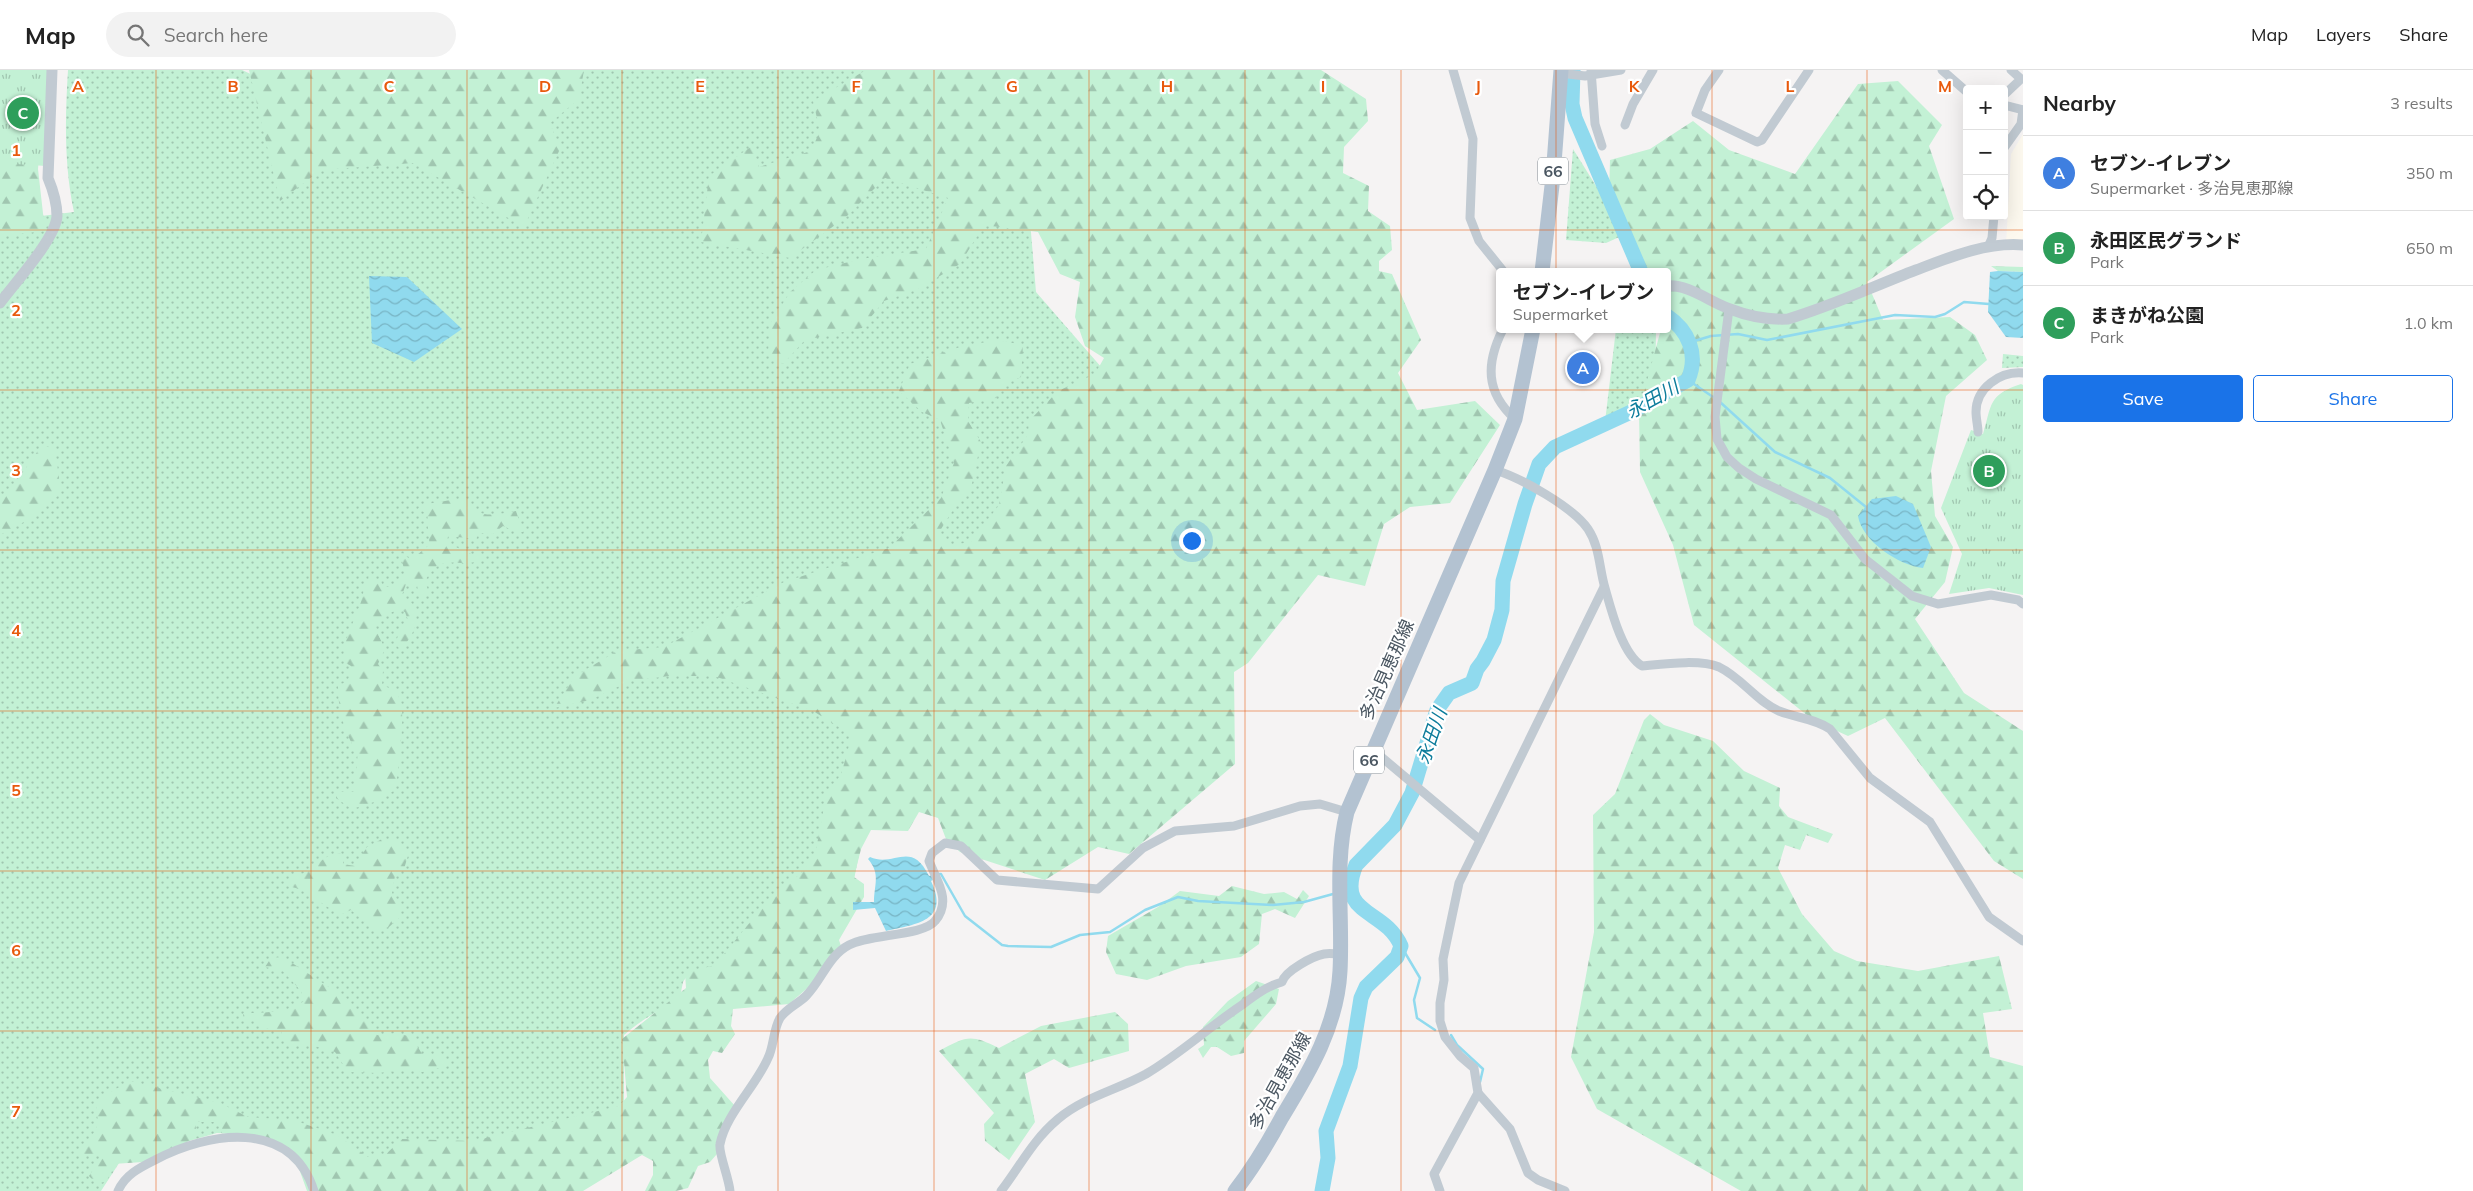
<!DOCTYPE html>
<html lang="en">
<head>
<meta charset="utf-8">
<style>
  :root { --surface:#fff; --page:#f2f2f2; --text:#222; --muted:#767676; --line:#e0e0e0; --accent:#1a73e8 }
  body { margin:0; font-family:Mulish,"Noto Sans JP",sans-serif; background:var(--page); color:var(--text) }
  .controls { position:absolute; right:15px; top:15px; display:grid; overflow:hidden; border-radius:5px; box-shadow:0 5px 20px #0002 }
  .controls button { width:45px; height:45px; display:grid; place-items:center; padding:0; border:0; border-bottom:1px solid var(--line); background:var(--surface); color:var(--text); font:25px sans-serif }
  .you { position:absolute; left:1191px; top:470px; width:18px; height:18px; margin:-12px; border:4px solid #fff; border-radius:50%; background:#1a73e8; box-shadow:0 0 0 8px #1a73e833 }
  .badge { display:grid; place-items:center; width:32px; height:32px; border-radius:50%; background:var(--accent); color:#fff; font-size:16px; font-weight:700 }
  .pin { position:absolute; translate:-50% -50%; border:2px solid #fff; box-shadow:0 1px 5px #0006 }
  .popup { position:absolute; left:1496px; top:198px; width:175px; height:65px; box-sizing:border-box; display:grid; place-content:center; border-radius:5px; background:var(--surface); filter:drop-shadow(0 1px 4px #0005); font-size:16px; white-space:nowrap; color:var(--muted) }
  .popup b { font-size:19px; color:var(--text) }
  .popup::after { content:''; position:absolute; left:50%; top:100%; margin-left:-10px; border:10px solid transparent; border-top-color:var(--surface) }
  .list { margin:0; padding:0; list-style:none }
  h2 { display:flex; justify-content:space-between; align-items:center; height:65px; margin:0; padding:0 20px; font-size:21px }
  h2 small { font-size:16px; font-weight:400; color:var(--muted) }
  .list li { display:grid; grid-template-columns:32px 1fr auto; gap:15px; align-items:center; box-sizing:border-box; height:75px; padding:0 20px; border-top:1px solid var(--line) }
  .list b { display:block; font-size:19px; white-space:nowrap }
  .list p { margin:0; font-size:16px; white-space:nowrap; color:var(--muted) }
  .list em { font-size:16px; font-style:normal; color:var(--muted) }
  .actions { display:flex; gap:10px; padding:15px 20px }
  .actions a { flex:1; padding:11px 0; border:1px solid var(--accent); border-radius:5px; text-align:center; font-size:18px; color:var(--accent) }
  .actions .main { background:var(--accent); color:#fff }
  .icon { flex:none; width:28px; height:28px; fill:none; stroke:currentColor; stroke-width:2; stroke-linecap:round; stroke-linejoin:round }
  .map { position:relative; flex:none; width:2023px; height:1121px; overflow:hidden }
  header { display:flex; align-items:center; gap:30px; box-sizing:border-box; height:70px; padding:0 25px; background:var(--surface); border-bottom:1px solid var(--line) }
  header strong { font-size:24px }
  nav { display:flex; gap:28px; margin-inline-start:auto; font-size:18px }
  .search { width:350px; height:45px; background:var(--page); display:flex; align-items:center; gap:12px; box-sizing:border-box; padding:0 18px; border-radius:28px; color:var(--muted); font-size:19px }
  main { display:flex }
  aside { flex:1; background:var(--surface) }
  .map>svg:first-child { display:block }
  .commercial { fill:#fdf9ef }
  .grass { fill:url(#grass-dots) }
  .forest { fill:url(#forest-firs) }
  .park { fill:url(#park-tufts) }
  .water { fill:url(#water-waves) }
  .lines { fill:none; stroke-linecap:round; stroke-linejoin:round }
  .stream { stroke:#90daee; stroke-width:2.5 }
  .river { stroke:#90daee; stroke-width:15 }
  .minor { stroke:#c1cad2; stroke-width:9 }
  .tertiary { stroke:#c1cad2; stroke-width:11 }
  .primary { stroke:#b3c2d1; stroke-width:15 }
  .grid { fill:none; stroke:#e8590c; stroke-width:1; stroke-opacity:0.55 }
  .labels { text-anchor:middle; stroke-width:4.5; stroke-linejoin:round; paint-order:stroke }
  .shield { fill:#fff; stroke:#808990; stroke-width:1 }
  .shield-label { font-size:16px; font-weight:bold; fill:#4a5661 }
  .street-label { font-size:18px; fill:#4a5661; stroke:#fff }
  .water-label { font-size:19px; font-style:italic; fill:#0c7c9b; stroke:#fff }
  .grid-label { font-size:16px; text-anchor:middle; font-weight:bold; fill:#e8590c; stroke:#fff; stroke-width:4.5; stroke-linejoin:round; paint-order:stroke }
</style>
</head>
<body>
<header>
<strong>Map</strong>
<div class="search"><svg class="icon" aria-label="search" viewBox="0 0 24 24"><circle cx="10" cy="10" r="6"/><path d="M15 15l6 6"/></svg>Search here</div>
<nav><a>Map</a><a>Layers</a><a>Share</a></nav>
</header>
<main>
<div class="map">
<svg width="2023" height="1121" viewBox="0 0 2023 1121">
  <defs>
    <pattern id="grass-dots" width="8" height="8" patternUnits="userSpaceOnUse" patternTransform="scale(1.25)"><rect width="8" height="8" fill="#c3f1d5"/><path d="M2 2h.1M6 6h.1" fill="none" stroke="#a0c6b0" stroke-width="1.8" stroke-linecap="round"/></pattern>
    <pattern id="forest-firs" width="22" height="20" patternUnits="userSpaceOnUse" patternTransform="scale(1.25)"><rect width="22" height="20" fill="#c3f1d5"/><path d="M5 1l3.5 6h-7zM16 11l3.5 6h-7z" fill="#a0c6b0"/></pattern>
    <pattern id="park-tufts" width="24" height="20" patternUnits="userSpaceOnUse" patternTransform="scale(1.25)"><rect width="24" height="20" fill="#c3f1d5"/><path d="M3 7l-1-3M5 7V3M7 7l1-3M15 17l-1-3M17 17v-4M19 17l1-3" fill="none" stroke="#a0c6b0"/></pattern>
    <pattern id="water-waves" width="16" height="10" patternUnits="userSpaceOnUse" patternTransform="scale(1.25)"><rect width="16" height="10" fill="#90daee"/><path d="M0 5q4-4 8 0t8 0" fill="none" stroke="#78b4c4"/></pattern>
  </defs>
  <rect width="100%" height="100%" fill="#f5f3f3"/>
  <path class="commercial" d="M2023,64V175H2006L2011,84Z"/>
  <g class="grass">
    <path d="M68,0H242L433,88L535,0H920L1025,91L1036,222L1102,298L863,764L845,855L687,906L683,912L680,927C660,941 643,948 624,965V1035L317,1121L274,1067L217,1063L168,1077L123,1087L101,1121H0V151L74,142C64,95 65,48 68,0Z"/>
    <path d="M1573,79L1626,164L1606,173L1566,170Z"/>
    <path d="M1616,259H1656L1655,328L1605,352Z"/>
    <path d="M2003,284L2023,286V297L2002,298Z"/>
  </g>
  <g class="forest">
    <path d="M46,0L38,99L45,161L0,166V89Z"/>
    <path d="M249,0H584L579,29L550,53L560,79L524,157L413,93L321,100L280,131Z"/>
    <path d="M866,0H1321L1366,29L1368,51L1344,77L1343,103L1369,116L1368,141L1390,156L1392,180L1379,191V201L1392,204L1421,270L1398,303L1417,340L1475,331L1500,355L1450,433L1410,437L1384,454L1365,516L1318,505L1248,593L1234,602L1235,694L1129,784L1098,777L1045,810L960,782L946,769L938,748L919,742L908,761L871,760L861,779L854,807L864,814V827L839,870L841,876L811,915L789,934L733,939L731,956L735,964L722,983L713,981L708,990L710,1008L735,1036L717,1084L710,1092L698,1096L688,1118L676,1121H645L653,1105V1091L642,1085L583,1121H307L292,1079L261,1065L222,1063L221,1052H196V1064L189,1071L143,1092L113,1094L107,1111L97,1114L89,1106L103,1085L80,1086V1077C99,1061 100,1055 95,1031L130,1011L220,1033L248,1047L293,1050L337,1065L368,1087L385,1085L402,1069L473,1071L619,1036L627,1027L622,969L686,918L685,903L715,895L765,834L801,803L815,785L827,721L841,705L852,665L813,641L714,606H669L630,611L590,630L554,638L575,606L617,581L664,577L784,512L889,478L941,428L954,393L940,350L922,342L899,321L910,294L960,277L997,270L1023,275L1021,307L1003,315L996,328L969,333L968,351L981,372L971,418L956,435L938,464L951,475L971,472L999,435L1006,396L1027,366L1030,350L1058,321L1095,304L1104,288L1085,276L1075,247L1080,212L1060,204L1038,162L984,155L960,194L918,219L884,231L862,258L805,270L783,294L768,285L770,254L790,222L816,200L861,189L926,179L948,128L885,108L846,147L790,188L701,172L709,106L752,76L759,97L811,81L820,61L813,31Z"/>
    <path d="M1898,11L1942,55L1929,76L1954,149L1867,212L1883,250L1950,247L1975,265L1987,290L1946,326L1931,401L1935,446L1953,477L1945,512L1915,549L1964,623L2023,661V809L1994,791L1885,648L1848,666L1813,650L1694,555L1673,475L1640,402L1639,341L1661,259H1667V202H1638L1609,126L1610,90L1650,79L1693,51L1729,80L1795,104L1858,14Z"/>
    <path d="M1991,196L2023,197V202L1998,201Z"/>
    <path d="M42,375L55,379L61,423L33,447L0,465V427L9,422Z"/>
    <path d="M457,429C469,432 468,434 477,441C487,448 504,443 516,441L523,462H517L503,456L493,464L479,463L476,469L448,466L447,473L471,484L480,485L481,490C457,500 443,480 425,511L428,520L423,525L418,522L417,514H406L402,525L416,537C418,552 413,571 399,578L395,574L402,555L408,550L405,542L398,539L375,551L377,562L385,579L378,594L383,601L382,615C390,618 395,620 400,629C406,640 398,704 395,720L374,732L352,739L336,728L337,722H355L358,679H355C343,659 338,638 338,615L347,612L351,602V596L344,592C341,563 365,540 364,512L369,507L381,511L383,517C400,518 395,511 405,503L401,487L402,483L411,490L429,475C430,464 426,455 428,444L418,439L421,435Z"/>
    <path d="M1650,644L1664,655L1713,671L1744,701L1780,718L1779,736L1788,747L1833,764L1828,773L1806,765L1800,780L1785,775L1778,798L1802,844L1834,881L1857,891L1918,901L1999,886L2012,939L1983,943L1990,987L2023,996V1121H1741L1597,1039L1571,987L1594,862L1593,745L1615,724L1644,650Z"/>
    <path d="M382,769L396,770L409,782L404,799L395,806L392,823L399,832L400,847L389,857L376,861L351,840L340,845L300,819L283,815L286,810C292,807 298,805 304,803C318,797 324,782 343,784V794L355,796L367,777Z"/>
    <path d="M1232,816L1264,824L1284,822L1297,829L1303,820L1309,826L1295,848L1275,839L1262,844L1259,874L1241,887L1186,896L1147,910L1116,904L1106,882L1108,866L1158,837L1180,821L1219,826Z"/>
    <path d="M283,887L347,929L377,965L397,963L412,967L422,984H440L448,996L422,1002L411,999L378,1003L348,1002L335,982L308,974L286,976L281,961L263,958L259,951L243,950V943C262,943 289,943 304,931L301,921L282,900L265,897L271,888Z"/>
    <path d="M1256,911L1279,919L1276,934L1244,971V983L1231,986L1217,977H1211L1203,988L1198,979L1204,975L1203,957L1228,931Z"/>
    <path d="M1115,942L1128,954L1129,981L1069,998L1054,989L1025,1004L1035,1052L1009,1090L985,1071L984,1054L994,1043L939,981C967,966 970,964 999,978L1041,956Z"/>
  </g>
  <g class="park">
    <path d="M0,0H49L46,96L0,93Z"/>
    <path d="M2021,314L2023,315V525L1989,518L1949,524L1962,484L1941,438L1971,360L1983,364C1992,334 1988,325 2021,314Z"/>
  </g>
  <g class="water">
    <path d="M1998,201L2023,202V268L2006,267L1988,242L1990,202Z"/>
    <path d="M369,206L407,207L462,259L414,292L372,273Z"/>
    <path d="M1896,426L1913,434L1931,477L1923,498C1898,495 1862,471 1858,446L1872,429Z"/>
    <path d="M870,787C894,798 911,769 929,806L932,805L934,809L931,811C950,851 917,854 886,861L875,838L853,840V832H874C874,815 881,804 868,789Z"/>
  </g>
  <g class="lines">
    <g class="stream">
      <path d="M1691,272L1711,266L1738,264L1767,270L1895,245L1935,247L1945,244L1964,232L1989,234"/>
      <path d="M1688,310L1716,329"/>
      <path d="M1720,332L1775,382L1830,408L1866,437"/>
      <path d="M938,804H941L965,846L1002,875L1008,876L1051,877L1080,865L1110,862L1145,840L1178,827L1198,831L1273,835L1304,832L1333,824"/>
      <path d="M1401,876L1420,908L1414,930L1417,948L1435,960"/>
      <path d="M1451,965L1457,975L1483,999L1480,1012"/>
    </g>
    <g class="river">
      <path d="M1573,0L1572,34L1575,48L1641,202"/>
      <path d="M1322,1121L1328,1088L1326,1061L1350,996L1361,928L1366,917L1397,887L1401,876C1385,838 1335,846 1356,795L1395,755L1412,723L1437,640L1449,623L1472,613L1477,599L1483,591L1494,570L1502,540L1503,511L1525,434L1539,394L1555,377L1631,342L1688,310C1699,284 1688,260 1667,246"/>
    </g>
    <g class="minor">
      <path d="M1453,0L1473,69L1470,148L1479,171L1504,202"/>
      <path d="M1591,0L1595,54L1602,76"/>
      <path d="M1719,0L1705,20L1696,43L1757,72L1762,70L1809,0"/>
      <path d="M1942,0L1967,22"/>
      <path d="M1560,3L1585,6L1621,0"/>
      <path d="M2004,25L2021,9L2011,0"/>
      <path d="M2004,35L2023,40"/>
      <path d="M1625,55L1633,34L1653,0"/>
      <path d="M2004,78L2021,54L2023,40"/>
      <path d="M1988,177L1992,168L1994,146"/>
      <path d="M1729,239L1715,347L1717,369L1727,387L1739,398L1756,409L1831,445L1865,489L1912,526L1938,534L1991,525L2018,530L2023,534"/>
      <path d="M1503,259C1486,293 1485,322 1515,349"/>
      <path d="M1978,362C1978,356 1976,349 1976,342C1976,318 2000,301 2023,303"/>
      <path d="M1495,400C1521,408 1573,437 1588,459C1600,477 1599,498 1605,518C1611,539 1622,584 1642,596C1663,594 1700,589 1719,597C1742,608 1756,631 1779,641C1796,648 1814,648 1830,659L1870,708L1930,752L1989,847L2023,871"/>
      <path d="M1373,680L1480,770"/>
      <path d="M1478,1023L1510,1059L1528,1103L1538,1110L1565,1121"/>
      <path d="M118,1121C125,1105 139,1098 155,1090C208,1062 291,1048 314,1121"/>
      <path d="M730,1121C729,1108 718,1082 720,1074C726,1044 756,1016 768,988C774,976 773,960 780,948C787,938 798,934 806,926C822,910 828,886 849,875C869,864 923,866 935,851C952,831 937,811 929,791L932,783L945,773L961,776L997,810L1098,819L1143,778L1175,761L1234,756L1300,736L1320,734L1347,742"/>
      <path d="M1001,1121C1021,1095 1032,1071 1058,1049C1084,1027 1117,1020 1146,1004C1180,984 1209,957 1242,935C1254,926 1267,916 1282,912C1285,901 1313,886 1324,884C1329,883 1335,884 1340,884"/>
      <path d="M1440,1121L1434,1104L1478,1023L1474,998L1460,986L1445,967L1440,951V933L1444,910L1443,889L1459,813L1604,517"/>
    </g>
    <g class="tertiary">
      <path d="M1667,216C1688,214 1710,232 1730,239C1748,246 1768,250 1788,249C1832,236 1874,216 1916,200C1950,187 1986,172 2023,175"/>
      <path d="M0,233C14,214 56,168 57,146C57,134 53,120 48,108L52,0"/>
    </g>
    <g class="primary">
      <path d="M1542,202L1553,107L1561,0"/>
      <path d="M1235,1121C1253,1098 1268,1073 1282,1047C1310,1001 1337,956 1340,901C1343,847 1334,794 1347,742L1495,400L1515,349L1533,259"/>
    </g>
  </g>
  <path class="grid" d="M156,0V1121M311,0V1121M467,0V1121M622,0V1121M778,0V1121M934,0V1121M1089,0V1121M1245,0V1121M1401,0V1121M1556,0V1121M1712,0V1121M1867,0V1121M0,160H2023M0,320H2023M0,480H2023M0,641H2023M0,801H2023M0,961H2023"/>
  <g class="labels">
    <g class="shield">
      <rect x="1538" y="87.5" width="30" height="27" rx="4"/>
      <rect x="1354" y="676.5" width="30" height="27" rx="4"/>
    </g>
    <g class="shield-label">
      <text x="1553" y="107">66</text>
      <text x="1369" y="696">66</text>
    </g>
    <g class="street-label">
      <text transform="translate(1387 600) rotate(-66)" y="6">多治見恵那線</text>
      <text transform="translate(1280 1011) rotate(-61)" y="6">多治見恵那線</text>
    </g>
    <g class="water-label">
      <text transform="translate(1652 329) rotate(-29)" y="7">永田川</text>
      <text transform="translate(1431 666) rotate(-71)" y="7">永田川</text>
    </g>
  </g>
  <g class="grid-label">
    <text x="78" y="22">A</text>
    <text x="233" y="22">B</text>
    <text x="389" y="22">C</text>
    <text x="545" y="22">D</text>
    <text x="700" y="22">E</text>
    <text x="856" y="22">F</text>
    <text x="1012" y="22">G</text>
    <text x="1167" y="22">H</text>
    <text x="1323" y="22">I</text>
    <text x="1478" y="22">J</text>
    <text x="1634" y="22">K</text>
    <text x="1790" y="22">L</text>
    <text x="1945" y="22">M</text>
    <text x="16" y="86">1</text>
    <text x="16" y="246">2</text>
    <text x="16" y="406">3</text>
    <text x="16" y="566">4</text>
    <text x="16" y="726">5</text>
    <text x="16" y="886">6</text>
    <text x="16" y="1047">7</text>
  </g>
</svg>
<div class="controls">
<button>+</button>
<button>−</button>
<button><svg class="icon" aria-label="locate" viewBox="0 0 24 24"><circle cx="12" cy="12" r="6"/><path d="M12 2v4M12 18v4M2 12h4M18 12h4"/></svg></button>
</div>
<div class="you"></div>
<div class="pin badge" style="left:1583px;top:298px;background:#3f7fe0">A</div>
<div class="popup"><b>セブン-イレブン</b>Supermarket</div>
<div class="pin badge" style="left:1989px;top:401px;background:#2e9e5b">B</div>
<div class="pin badge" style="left:23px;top:43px;background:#2e9e5b">C</div>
</div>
<aside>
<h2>Nearby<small>3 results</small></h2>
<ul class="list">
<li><span class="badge" style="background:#3f7fe0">A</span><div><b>セブン-イレブン</b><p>Supermarket · 多治見恵那線</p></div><em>350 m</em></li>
<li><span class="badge" style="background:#2e9e5b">B</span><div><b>永田区民グランド</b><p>Park</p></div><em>650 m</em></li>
<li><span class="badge" style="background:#2e9e5b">C</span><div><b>まきがね公園</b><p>Park</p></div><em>1.0 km</em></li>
</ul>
<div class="actions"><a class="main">Save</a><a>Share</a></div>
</aside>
</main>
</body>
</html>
